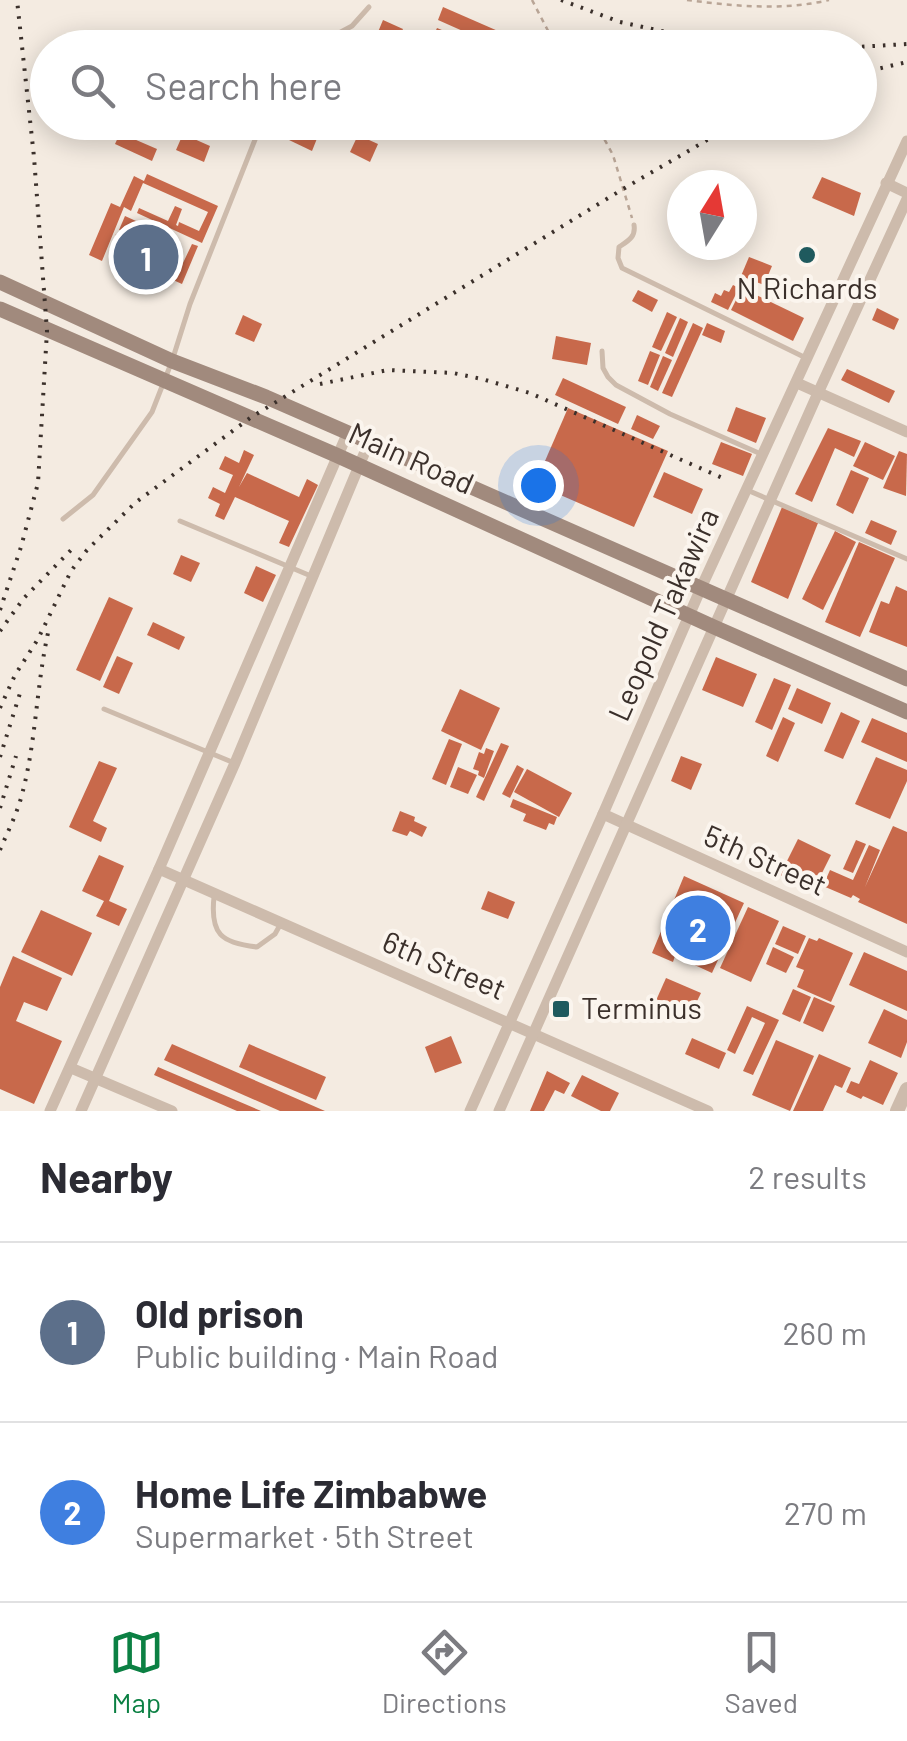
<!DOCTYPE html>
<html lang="en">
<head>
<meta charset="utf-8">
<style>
  :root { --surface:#fff; --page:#f2f2f3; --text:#2b2b33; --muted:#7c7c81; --line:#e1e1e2; --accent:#0b8043 }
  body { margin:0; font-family:Barlow,sans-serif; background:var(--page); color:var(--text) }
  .compass { position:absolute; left:667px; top:170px; width:90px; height:90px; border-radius:50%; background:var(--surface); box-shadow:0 5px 25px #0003; rotate:11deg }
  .you { position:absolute; left:538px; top:485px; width:35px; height:35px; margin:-25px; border:8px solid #fff; border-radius:50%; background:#1a73e8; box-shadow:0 0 0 15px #1a73e833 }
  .badge { display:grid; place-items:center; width:65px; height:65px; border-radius:50%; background:var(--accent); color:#fff; font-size:32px; font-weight:700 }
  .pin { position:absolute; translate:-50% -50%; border:5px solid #fff; box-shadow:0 2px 10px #0006 }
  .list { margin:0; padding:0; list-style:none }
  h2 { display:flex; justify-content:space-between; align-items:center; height:130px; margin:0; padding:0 40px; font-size:42px }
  h2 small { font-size:32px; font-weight:400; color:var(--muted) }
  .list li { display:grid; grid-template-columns:65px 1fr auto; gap:30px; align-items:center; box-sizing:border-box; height:180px; padding:0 40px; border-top:2px solid var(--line) }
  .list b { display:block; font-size:38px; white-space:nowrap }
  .list p { margin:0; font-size:32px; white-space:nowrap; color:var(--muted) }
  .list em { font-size:32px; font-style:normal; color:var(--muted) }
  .icon { flex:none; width:55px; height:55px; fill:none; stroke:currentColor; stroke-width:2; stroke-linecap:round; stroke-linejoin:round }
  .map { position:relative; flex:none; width:907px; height:1111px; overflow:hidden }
  .search { position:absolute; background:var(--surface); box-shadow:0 5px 25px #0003; left:30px; right:30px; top:30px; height:110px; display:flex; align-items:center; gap:25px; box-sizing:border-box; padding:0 35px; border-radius:55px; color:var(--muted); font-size:38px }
  .sheet { height:490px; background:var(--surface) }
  nav { display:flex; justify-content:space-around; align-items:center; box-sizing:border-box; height:140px; border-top:2px solid var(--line); background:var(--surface); font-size:28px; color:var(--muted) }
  nav a { display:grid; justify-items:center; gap:5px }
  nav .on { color:var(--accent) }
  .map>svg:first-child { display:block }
  .building { fill:#c8694b }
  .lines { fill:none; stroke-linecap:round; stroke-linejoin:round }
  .path { stroke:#b9a596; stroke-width:2.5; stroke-dasharray:5 5; stroke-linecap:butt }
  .service { stroke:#cdbbac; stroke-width:5 }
  .minor { stroke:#cdbbac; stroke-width:11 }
  .tertiary { stroke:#cdbbac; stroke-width:14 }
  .secondary { stroke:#a18a7d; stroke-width:15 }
  .rail { stroke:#3b302b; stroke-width:4; stroke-dasharray:2.5 8; stroke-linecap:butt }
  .poi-dot { fill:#1f5a5e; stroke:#fbf5ee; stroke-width:4 }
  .labels { text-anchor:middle; stroke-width:8; stroke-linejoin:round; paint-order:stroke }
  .poi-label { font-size:30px; fill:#3b302b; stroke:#fbf5ee }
  .street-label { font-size:30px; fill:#3b302b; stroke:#fbf5ee }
</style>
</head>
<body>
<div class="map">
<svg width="907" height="1111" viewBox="0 0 907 1111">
  <rect width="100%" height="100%" fill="#f4ebe1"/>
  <g class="building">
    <path d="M443,7L498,31L492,44L438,20Z"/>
    <path d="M383,20L403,29L398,41L378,32Z"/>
    <path d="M437,28L454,35L448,48H440L430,43Z"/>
    <path d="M296,126L318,136L312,151L289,140Z"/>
    <path d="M120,133L157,149L152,161L115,144Z"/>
    <path d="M183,134L210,146L204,162L176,150Z"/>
    <path d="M358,135L378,144L370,162L350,152Z"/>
    <path d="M147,174L218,206L202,243L137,213L139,208L168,221L175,206L182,209L176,225L178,226L179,222L199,231L208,212L143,183L131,211L124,207L102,261L89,255L111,203L120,207L134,176L144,181Z"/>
    <path d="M822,177L861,193L854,216L812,198Z"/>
    <path d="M125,216L180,241L174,254L119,230Z"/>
    <path d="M116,234L183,263L192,244L198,246L182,284L109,251Z"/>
    <path d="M749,257L772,266L764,285L741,276Z"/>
    <path d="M733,285L739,288L728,310L711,302L715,293L721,296L724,290L729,292Z"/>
    <path d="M742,288L804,318L793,341L731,310Z"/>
    <path d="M638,290L658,300L652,312L632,301Z"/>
    <path d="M877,308L899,319L894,330L872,320Z"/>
    <path d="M667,312L677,317L661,351L652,347Z"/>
    <path d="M243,315L262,324L254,342L235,334Z"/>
    <path d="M680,318L688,322L673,357L665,353Z"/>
    <path d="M693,323L703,328L672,397L662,393Z"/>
    <path d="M707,323L725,331L721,343L702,335Z"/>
    <path d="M556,336L591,343L587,365L552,359Z"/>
    <path d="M650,351L660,355L648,385L638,381Z"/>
    <path d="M663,356L672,360L658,391L650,387Z"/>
    <path d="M847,369L895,391L889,403L841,380Z"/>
    <path d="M563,378L626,407L618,424L555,395Z"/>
    <path d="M736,407L766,418L756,443L727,431Z"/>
    <path d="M568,408L668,451L634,527L535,484Z"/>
    <path d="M637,415L660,426L653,439L631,429Z"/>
    <path d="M828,428L861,441L854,457L835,448L812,502L795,494Z"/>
    <path d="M721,442L752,454L743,476L712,464Z"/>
    <path d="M865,442L895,456L883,480L853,466Z"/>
    <path d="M244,450L254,455L239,487L247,473L299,497L307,479L318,485L289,547L279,543L289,521L235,497L224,520L215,516L220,504L208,498L213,487L225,493L233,475L219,469L225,456L239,463Z"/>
    <path d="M899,451L907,454L906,496L883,488Z"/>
    <path d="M851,470L869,478L853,514L836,505Z"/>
    <path d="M664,472L703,489L692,514L653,497Z"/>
    <path d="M782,507L818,523L788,599L751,582Z"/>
    <path d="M871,520L897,531L891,545L865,533Z"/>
    <path d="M835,531L856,542L823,610L802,599Z"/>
    <path d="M859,542L895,558L860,637L825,622Z"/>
    <path d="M181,555L200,563L191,582L173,574Z"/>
    <path d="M256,566L276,575L263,602L244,593Z"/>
    <path d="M896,586L907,591V647L869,632L881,601L889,604Z"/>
    <path d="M109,597L133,608L100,681L76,670Z"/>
    <path d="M153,622L185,637L179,650L147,635Z"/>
    <path d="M117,656L133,663L119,694L103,687Z"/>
    <path d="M716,657L757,674L743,707L702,690Z"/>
    <path d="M774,678L791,685L772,730L755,722Z"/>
    <path d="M797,688L831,703L822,724L788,709Z"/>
    <path d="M460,689L500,708L481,750L441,731Z"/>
    <path d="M841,712L860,721L843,759L824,751Z"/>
    <path d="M783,717L795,723L778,762L766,756Z"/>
    <path d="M872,718L907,733V762L861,742Z"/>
    <path d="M449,739L462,744L446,785L432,779Z"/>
    <path d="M501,743L509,746L484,801L476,797Z"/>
    <path d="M486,748L494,751L484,778L478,775L479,771L473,769L479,752L484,754Z"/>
    <path d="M681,756L702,764L691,790L671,781Z"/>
    <path d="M876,757L907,770V781L890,819L855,804Z"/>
    <path d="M99,761L117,768L93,821L107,828L101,842L69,827Z"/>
    <path d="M517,765L524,769L510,798L502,794Z"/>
    <path d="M458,767L477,775L468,794L450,787Z"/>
    <path d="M527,769L572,793L559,817L514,792Z"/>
    <path d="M513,799L557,817L554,825L549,823L546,830L523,821L526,814L510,807Z"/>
    <path d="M400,811L415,817L414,821L427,827L422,837L410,831L407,836L392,831Z"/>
    <path d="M893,826L907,832V924L858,902L860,899L853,895L851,898L823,886L830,870L853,880L869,845L880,850L865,887Z"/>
    <path d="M798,839L831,855L813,891L780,875Z"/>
    <path d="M856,840L866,844L853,873L843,869Z"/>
    <path d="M99,855L124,866L109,901L127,909L119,926L96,916L104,901L82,891Z"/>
    <path d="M684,876L744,903L712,973L675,956L673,962L652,953Z"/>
    <path d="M488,891L515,902L508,919L481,909Z"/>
    <path d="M748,907L779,921L751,982L720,968Z"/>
    <path d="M41,910L92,933L72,976L21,952Z"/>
    <path d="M783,926L806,936L798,954L775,944Z"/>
    <path d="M809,938L817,941L819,938L853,953L831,1002L797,987L804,970L796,967Z"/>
    <path d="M773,947L794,957L786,973L766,964Z"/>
    <path d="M864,952L907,971V1011L849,985Z"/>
    <path d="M13,956L62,978L47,1011L24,1002L16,1021L62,1041L34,1104L0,1089V987Z"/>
    <path d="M666,978L701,993L688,1020L654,1005Z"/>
    <path d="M793,989L811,997L800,1022L782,1014Z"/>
    <path d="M814,997L835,1006L823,1032L803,1023Z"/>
    <path d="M747,1006L779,1020L753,1075L743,1071L765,1023L752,1017L735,1054L727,1050Z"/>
    <path d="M884,1009L907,1020V1042L901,1058L868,1043Z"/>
    <path d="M451,1036L462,1063L435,1073L425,1047Z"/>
    <path d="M692,1038L726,1053L719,1069L685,1054Z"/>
    <path d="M776,1040L814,1056L790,1111L752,1095Z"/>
    <path d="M172,1044L325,1111H280L164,1060Z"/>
    <path d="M249,1044L326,1077L316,1100L239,1067Z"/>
    <path d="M819,1054L851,1068L842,1088L835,1085L823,1111H793Z"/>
    <path d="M870,1060L898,1073L883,1105L863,1096L861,1099L846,1092L851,1081L859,1084Z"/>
    <path d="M158,1067L261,1111H237L154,1075Z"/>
    <path d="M547,1071L570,1083L564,1094L555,1090L544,1111H530Z"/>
    <path d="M582,1075L619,1093L610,1111H601L571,1096Z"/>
  </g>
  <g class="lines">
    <g class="path">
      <path d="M532,0L557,48"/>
      <path d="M687,0C733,6 783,11 829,0"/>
      <path d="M595,122L613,155L632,218"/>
    </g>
    <g class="service">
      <path d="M311,48L352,26L369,7"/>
      <path d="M634,225C636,237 628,241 619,247L618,258L622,268L806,358"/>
      <path d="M602,351L603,368L608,377L616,385L670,414L761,454"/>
      <path d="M747,490L907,559"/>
      <path d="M63,519L93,495L152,412L172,361L190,304L262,122"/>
      <path d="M180,521L311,576"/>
      <path d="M104,709L232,762"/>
      <path d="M214,897C210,934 221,943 257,947L275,934L280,925"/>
    </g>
    <g class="minor">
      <path d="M886,183L907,193"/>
      <path d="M797,383L907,432"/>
      <path d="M603,814L907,952"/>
      <path d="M159,869L708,1111"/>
      <path d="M71,1068L172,1111"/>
      <path d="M50,1111L159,869L348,432"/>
      <path d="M81,1111L235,763L369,442"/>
      <path d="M470,1111L603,814L701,588L907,141"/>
      <path d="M499,1111L818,393L907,199"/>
    </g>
    <path class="tertiary" d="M897,1111L907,1089"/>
    <g class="secondary">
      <path d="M0,282L172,361L266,397L360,438L907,679"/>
      <path d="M0,309L336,455L714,627L907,712"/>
    </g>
    <g class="rail">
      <path d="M561,0L620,22L703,40L788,48"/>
      <path d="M841,48L907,44"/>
      <path d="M860,73L907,62"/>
      <path d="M320,384L388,370L453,373L482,379L530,393L727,480"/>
      <path d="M0,610L21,547L38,483L47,331L34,157L17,0"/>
      <path d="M0,631L24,598L76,545"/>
      <path d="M0,708L15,675L38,639L71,571L87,550L135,503L250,418L623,189L738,122"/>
      <path d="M0,757L21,690"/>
      <path d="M0,808L16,756"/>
      <path d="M0,850C7,833 16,816 21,798C36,745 36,688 48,633"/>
    </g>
  </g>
  <g class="poi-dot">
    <circle cx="807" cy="255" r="10"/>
    <rect x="551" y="999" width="20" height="20" rx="5"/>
  </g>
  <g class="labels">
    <g class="poi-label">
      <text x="807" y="299">N Richards</text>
      <text x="581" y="1019" text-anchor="start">Terminus</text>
    </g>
    <g class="street-label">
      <text transform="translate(411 459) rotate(24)" y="10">Main Road</text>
      <text transform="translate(664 615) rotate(-66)" y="10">Leopold Takawira</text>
      <text transform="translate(765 861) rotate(24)" y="10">5th Street</text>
      <text transform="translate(444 966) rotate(23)" y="10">6th Street</text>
    </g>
  </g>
</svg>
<svg class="compass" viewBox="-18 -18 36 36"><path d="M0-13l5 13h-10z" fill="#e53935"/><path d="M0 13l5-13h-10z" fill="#7c7c81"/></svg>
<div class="you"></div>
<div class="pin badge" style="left:146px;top:257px;background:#5c6f8a">1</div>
<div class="pin badge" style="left:698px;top:928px;background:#3f7fe0">2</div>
<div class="search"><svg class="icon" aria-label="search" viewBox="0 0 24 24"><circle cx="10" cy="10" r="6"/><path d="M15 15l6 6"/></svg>Search here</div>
</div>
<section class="sheet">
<h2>Nearby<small>2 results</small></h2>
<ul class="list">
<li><span class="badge" style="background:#5c6f8a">1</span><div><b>Old prison</b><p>Public building · Main Road</p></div><em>260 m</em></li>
<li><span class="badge" style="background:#3f7fe0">2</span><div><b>Home Life Zimbabwe</b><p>Supermarket · 5th Street</p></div><em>270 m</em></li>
</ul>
</section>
<nav>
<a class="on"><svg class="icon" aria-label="map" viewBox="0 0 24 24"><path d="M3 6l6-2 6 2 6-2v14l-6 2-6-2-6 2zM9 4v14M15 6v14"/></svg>Map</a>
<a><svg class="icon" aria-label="directions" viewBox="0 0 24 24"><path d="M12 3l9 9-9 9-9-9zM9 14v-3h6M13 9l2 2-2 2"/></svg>Directions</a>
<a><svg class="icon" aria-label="saved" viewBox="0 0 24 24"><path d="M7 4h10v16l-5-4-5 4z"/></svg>Saved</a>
</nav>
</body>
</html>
